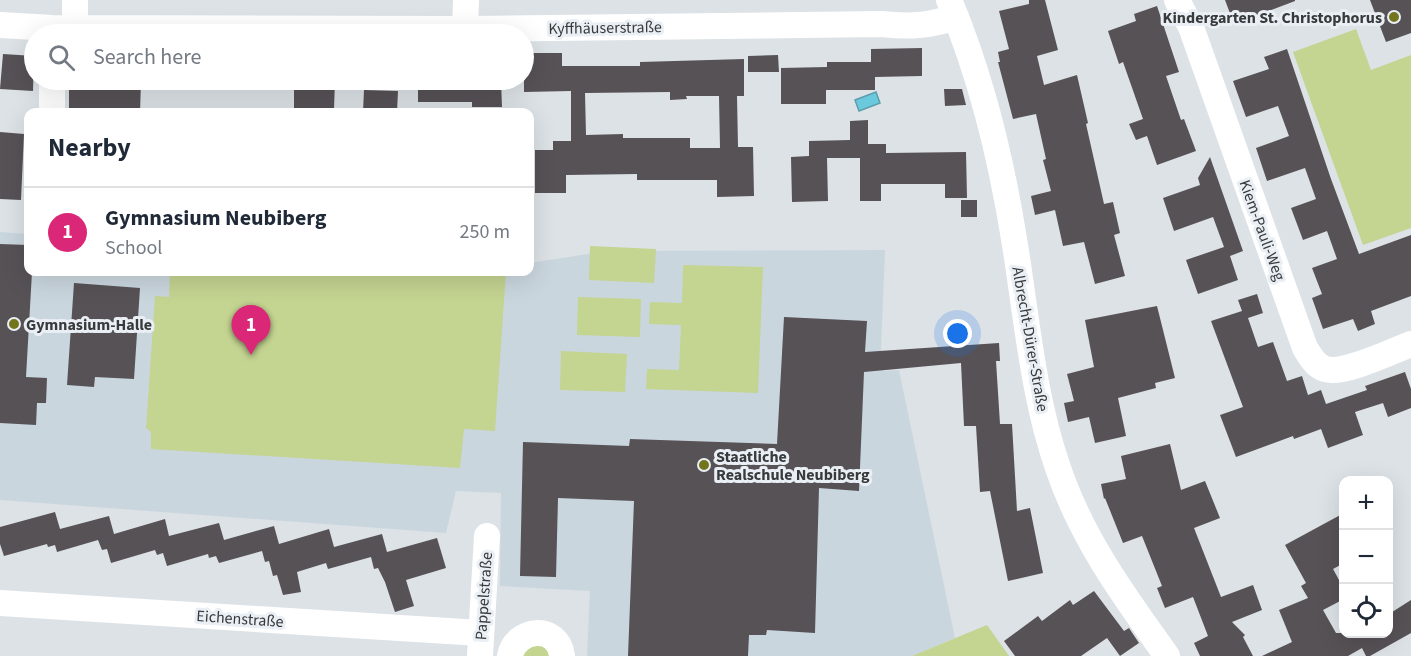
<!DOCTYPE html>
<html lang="en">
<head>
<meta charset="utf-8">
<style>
  :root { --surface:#fff; --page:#f6f6f7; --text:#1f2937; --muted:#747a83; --line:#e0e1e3; --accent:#db2777 }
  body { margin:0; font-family:"Source Sans 3",sans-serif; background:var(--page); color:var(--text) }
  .controls { position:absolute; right:18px; bottom:18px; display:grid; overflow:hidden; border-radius:12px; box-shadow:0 6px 24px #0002 }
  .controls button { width:54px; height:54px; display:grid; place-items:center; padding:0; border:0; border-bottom:2px solid var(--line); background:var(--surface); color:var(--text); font:30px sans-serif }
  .you { position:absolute; left:958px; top:334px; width:21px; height:21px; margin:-15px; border:4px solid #fff; border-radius:50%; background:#1a73e8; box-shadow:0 0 0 9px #1a73e833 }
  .badge { display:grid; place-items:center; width:39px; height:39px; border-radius:50%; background:var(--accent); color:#fff; font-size:20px; font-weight:700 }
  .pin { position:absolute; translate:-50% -50px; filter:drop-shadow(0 2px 3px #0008) }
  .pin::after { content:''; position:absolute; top:32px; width:21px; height:18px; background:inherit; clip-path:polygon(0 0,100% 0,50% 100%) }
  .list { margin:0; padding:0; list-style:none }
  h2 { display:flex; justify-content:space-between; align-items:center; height:78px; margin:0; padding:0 24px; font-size:26px }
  h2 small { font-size:20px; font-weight:400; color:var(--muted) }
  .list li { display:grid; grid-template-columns:39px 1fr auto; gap:18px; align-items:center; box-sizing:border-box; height:90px; padding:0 24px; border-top:2px solid var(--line) }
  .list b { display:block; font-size:22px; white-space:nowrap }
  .list p { margin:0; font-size:20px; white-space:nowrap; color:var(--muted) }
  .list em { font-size:20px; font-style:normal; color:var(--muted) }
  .icon { flex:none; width:33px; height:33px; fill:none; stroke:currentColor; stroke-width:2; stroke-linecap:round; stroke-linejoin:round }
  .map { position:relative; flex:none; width:1411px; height:656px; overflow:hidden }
  .search { position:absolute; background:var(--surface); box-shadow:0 6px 24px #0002; left:24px; top:24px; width:510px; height:66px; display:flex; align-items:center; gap:15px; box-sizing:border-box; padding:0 21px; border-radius:33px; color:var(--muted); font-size:22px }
  .panel { position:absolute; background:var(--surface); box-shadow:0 6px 24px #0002; left:24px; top:108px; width:510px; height:168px; border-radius:12px }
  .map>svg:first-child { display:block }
  .built { fill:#cad6de }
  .green { fill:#c4d491 }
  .water { fill:#6bc9de; stroke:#5c9ead; stroke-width:1.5 }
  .building { fill:#575256; fill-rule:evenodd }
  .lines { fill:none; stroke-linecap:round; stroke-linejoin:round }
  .minor { stroke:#fff; stroke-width:26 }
  .poi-dot { fill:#73751c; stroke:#e9eff4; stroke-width:2 }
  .labels { text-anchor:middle; stroke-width:6; stroke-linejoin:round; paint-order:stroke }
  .poi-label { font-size:16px; font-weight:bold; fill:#383a3c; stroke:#e9eff4; text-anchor:start }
  .street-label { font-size:16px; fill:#383a3c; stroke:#e9eff4 }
</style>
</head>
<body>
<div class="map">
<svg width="1411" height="656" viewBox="0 0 1411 656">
  <rect width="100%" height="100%" fill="#dce2e6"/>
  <path class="built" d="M0,232L28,234V272H530V263L607,251L885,250L881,348L883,371L899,370L955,638L912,656H587L590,591L500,586L501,493L456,491L446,533L0,500Z"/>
  <g class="green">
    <path d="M1356,29L1371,70L1411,55V228L1363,245L1293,52Z"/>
    <path d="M590,246L656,249L654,283L589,280Z"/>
    <path d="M683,265L763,267L758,393L646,389L647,369L679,370L681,325L649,324L650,302L682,303Z"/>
    <path d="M170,272H506L495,431L464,429L460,468L151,449V432L146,428L155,296L169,297Z"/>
    <path d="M578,297L641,299L640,337L577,335Z"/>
    <path d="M561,351L627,354L625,392L560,390Z"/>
    <path d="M987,625L1009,656H912Z"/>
    <path d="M544,644L552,656H519L522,649Z"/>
  </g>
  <path class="water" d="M876,92L880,103L859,111L855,100Z"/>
  <g class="building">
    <path d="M1029,0H1045L1058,50L1037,56L1044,85L1077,75L1088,123L1086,124L1104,204L1113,202L1120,233L1114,235L1125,276L1095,284L1084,242L1063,246L1055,210L1035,215L1031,196L1051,191L1043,160L1046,159L1036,114L1013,119L998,62H1000L998,52L1009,49L999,11L1029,4Z"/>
    <path d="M1225,0H1295V1L1234,24Z"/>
    <path d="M1370,0H1411V33L1386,42Z"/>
    <path d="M1157,6L1179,72L1166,76L1181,120L1184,119L1196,151L1157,165L1147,136L1136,140L1129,124L1143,119L1123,62L1119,64L1108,31L1136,21L1134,14Z"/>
    <path d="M922,48V76L875,77V90H826V104H781V68L827,67V62H871V49Z"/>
    <path d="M1287,49L1331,179L1359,254L1411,235V296L1371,311L1375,324L1358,331L1353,319L1323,329L1312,298L1322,294L1312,268L1337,259L1327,231L1303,240L1291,208L1316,199L1305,168L1267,181L1256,148L1289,136L1278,106L1246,117L1233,81L1269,69L1264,57Z"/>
    <path d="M524,53H562V66H640V62L744,59V96H737L738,147H753L754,196L717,197V180H637V174L566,175V193H535V150H553V141H571V91L524,92ZM670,92V100L687,99L686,96H719L720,148H690V138H623V134L586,135L585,93Z"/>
    <path d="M3,54L34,56L33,91L0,89Z"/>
    <path d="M778,55L779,72H748V56Z"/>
    <path d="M294,80H335L334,109H294Z"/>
    <path d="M418,80H501L502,107H472V102H418Z"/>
    <path d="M69,81H141L140,112H69Z"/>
    <path d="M944,89H962L966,105L945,106Z"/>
    <path d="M364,90L398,91L397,112H363Z"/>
    <path d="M868,120V144H886V153L966,152L967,198H945V184H881V201H860V158H827L828,201L792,202L791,157L809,156V141L850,140V121Z"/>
    <path d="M0,132L24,134L21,200L0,199Z"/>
    <path d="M1210,157L1243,251L1230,256L1238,280L1198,294L1186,260L1224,247L1213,217L1174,231L1163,198L1200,185L1198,178Z"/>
    <rect x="961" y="200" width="16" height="17"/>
    <path d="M0,244L28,245V272H32L26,377L47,378L46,403H37L36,425L0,423Z"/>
    <path d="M74,283L140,288L134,379L95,377L94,387L67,385Z"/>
    <path d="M1257,294L1263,313L1248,318L1258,347L1273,342L1287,381L1302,376L1308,395L1321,390L1326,404L1367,390L1365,386L1405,372L1411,389V408L1388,417L1383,403L1355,412L1363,435L1328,448L1321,429L1294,439L1293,436L1236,457L1220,415L1243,407L1211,321L1242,311L1238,300Z"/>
    <path d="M1157,306L1175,378L1155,383L1156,388L1118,398L1126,436L1095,443L1089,417L1068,422L1064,403L1074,401L1067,374L1094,367L1085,320Z"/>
    <path d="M784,317L867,321L865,352L999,343L1000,361H996L1000,424H1012L1017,511L1030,508L1043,573L1008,581L990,491L980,492L976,426H964L961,363L864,372L859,491L819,488L815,633L767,630L766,635H749L748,656H628L634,501L558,498L556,577L520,576L523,442L629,446L630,439L777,444Z"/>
    <path d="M1170,444L1181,490L1205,481L1220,518L1194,528L1221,597L1253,585L1262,610L1232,622L1245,635L1243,637L1253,656H1200L1194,643L1208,636L1193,597L1165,608L1157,588L1162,586L1142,536L1123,543L1105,498L1104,499L1101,484L1126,479L1121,456Z"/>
    <path d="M55,512L60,529L109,516L114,534L165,519L169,536L219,523L224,540L274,526L279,544L329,529L334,547L382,534L387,552L437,538L446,568L406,580L414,606L395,612L385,582L378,568L374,569L371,557L328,569L326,563L297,572L301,592L283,595L277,575L273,576L269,561L265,562L262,551L219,563L216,556L209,558L208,554L167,566L163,553L157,555L155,550L111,563L107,549L102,550L98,540L57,552L55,545L48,547L47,544L4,556L0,544V527Z"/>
    <path d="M1344,513V563L1333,569L1344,589V599L1323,610L1336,633H1389V614L1411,600V633L1370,656H1366L1362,648L1348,656H1262L1292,642L1279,610L1308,598L1301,586L1306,583L1285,545Z"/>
    <path d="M1094,591L1124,631L1129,628L1139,643L1120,656L1107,638L1081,656H1015L1004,641L1038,616L1042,621L1070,600L1073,605Z"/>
  </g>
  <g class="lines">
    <g class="minor">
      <path d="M949,0C982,78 1002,162 1015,245C1027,320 1033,396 1058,468C1082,539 1124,596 1167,656"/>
      <path d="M1177,0L1191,27L1305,348C1310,356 1315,366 1325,369C1344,375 1392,351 1411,344"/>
      <path d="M0,25L52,28L465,29L881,24C910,27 928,26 956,17"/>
      <path d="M75,28V0"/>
      <path d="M465,29L466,0"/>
      <path d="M52,112V80"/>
      <path d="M0,603L480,633"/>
      <path d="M480,656L487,536"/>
      <path d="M510,656C515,628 558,623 562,656"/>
    </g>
  </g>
  <g class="poi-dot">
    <circle cx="1394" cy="17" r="6"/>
    <circle cx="14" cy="324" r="6"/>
    <circle cx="704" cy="465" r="6"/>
  </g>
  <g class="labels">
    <g class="poi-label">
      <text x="1382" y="23" text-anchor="end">Kindergarten St. Christophorus</text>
      <text x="26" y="330">Gymnasium-Halle</text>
      <text x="716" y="462">Staatliche<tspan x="716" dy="18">Realschule Neubiberg</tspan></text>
    </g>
    <g class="street-label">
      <text transform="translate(605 27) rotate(-1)" y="6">Kyffhäuserstraße</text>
      <text transform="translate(1263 230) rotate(70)" y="6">Kiem-Pauli-Weg</text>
      <text transform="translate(1031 339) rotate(80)" y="6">Albrecht-Dürer-Straße</text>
      <text transform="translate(483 596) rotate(-86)" y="6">Pappelstraße</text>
      <text transform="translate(240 618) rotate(4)" y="6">Eichenstraße</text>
    </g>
  </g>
</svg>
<div class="controls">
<button>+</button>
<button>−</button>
<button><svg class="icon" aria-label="locate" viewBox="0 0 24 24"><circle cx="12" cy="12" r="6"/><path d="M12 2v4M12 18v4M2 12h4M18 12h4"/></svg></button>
</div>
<div class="you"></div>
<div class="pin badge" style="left:251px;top:355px">1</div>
<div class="search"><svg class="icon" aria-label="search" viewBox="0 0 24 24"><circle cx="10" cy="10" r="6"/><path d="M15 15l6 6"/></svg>Search here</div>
<section class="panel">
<h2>Nearby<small></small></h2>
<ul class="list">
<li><span class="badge">1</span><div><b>Gymnasium Neubiberg</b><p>School</p></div><em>250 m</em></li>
</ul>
</section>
</div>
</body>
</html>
